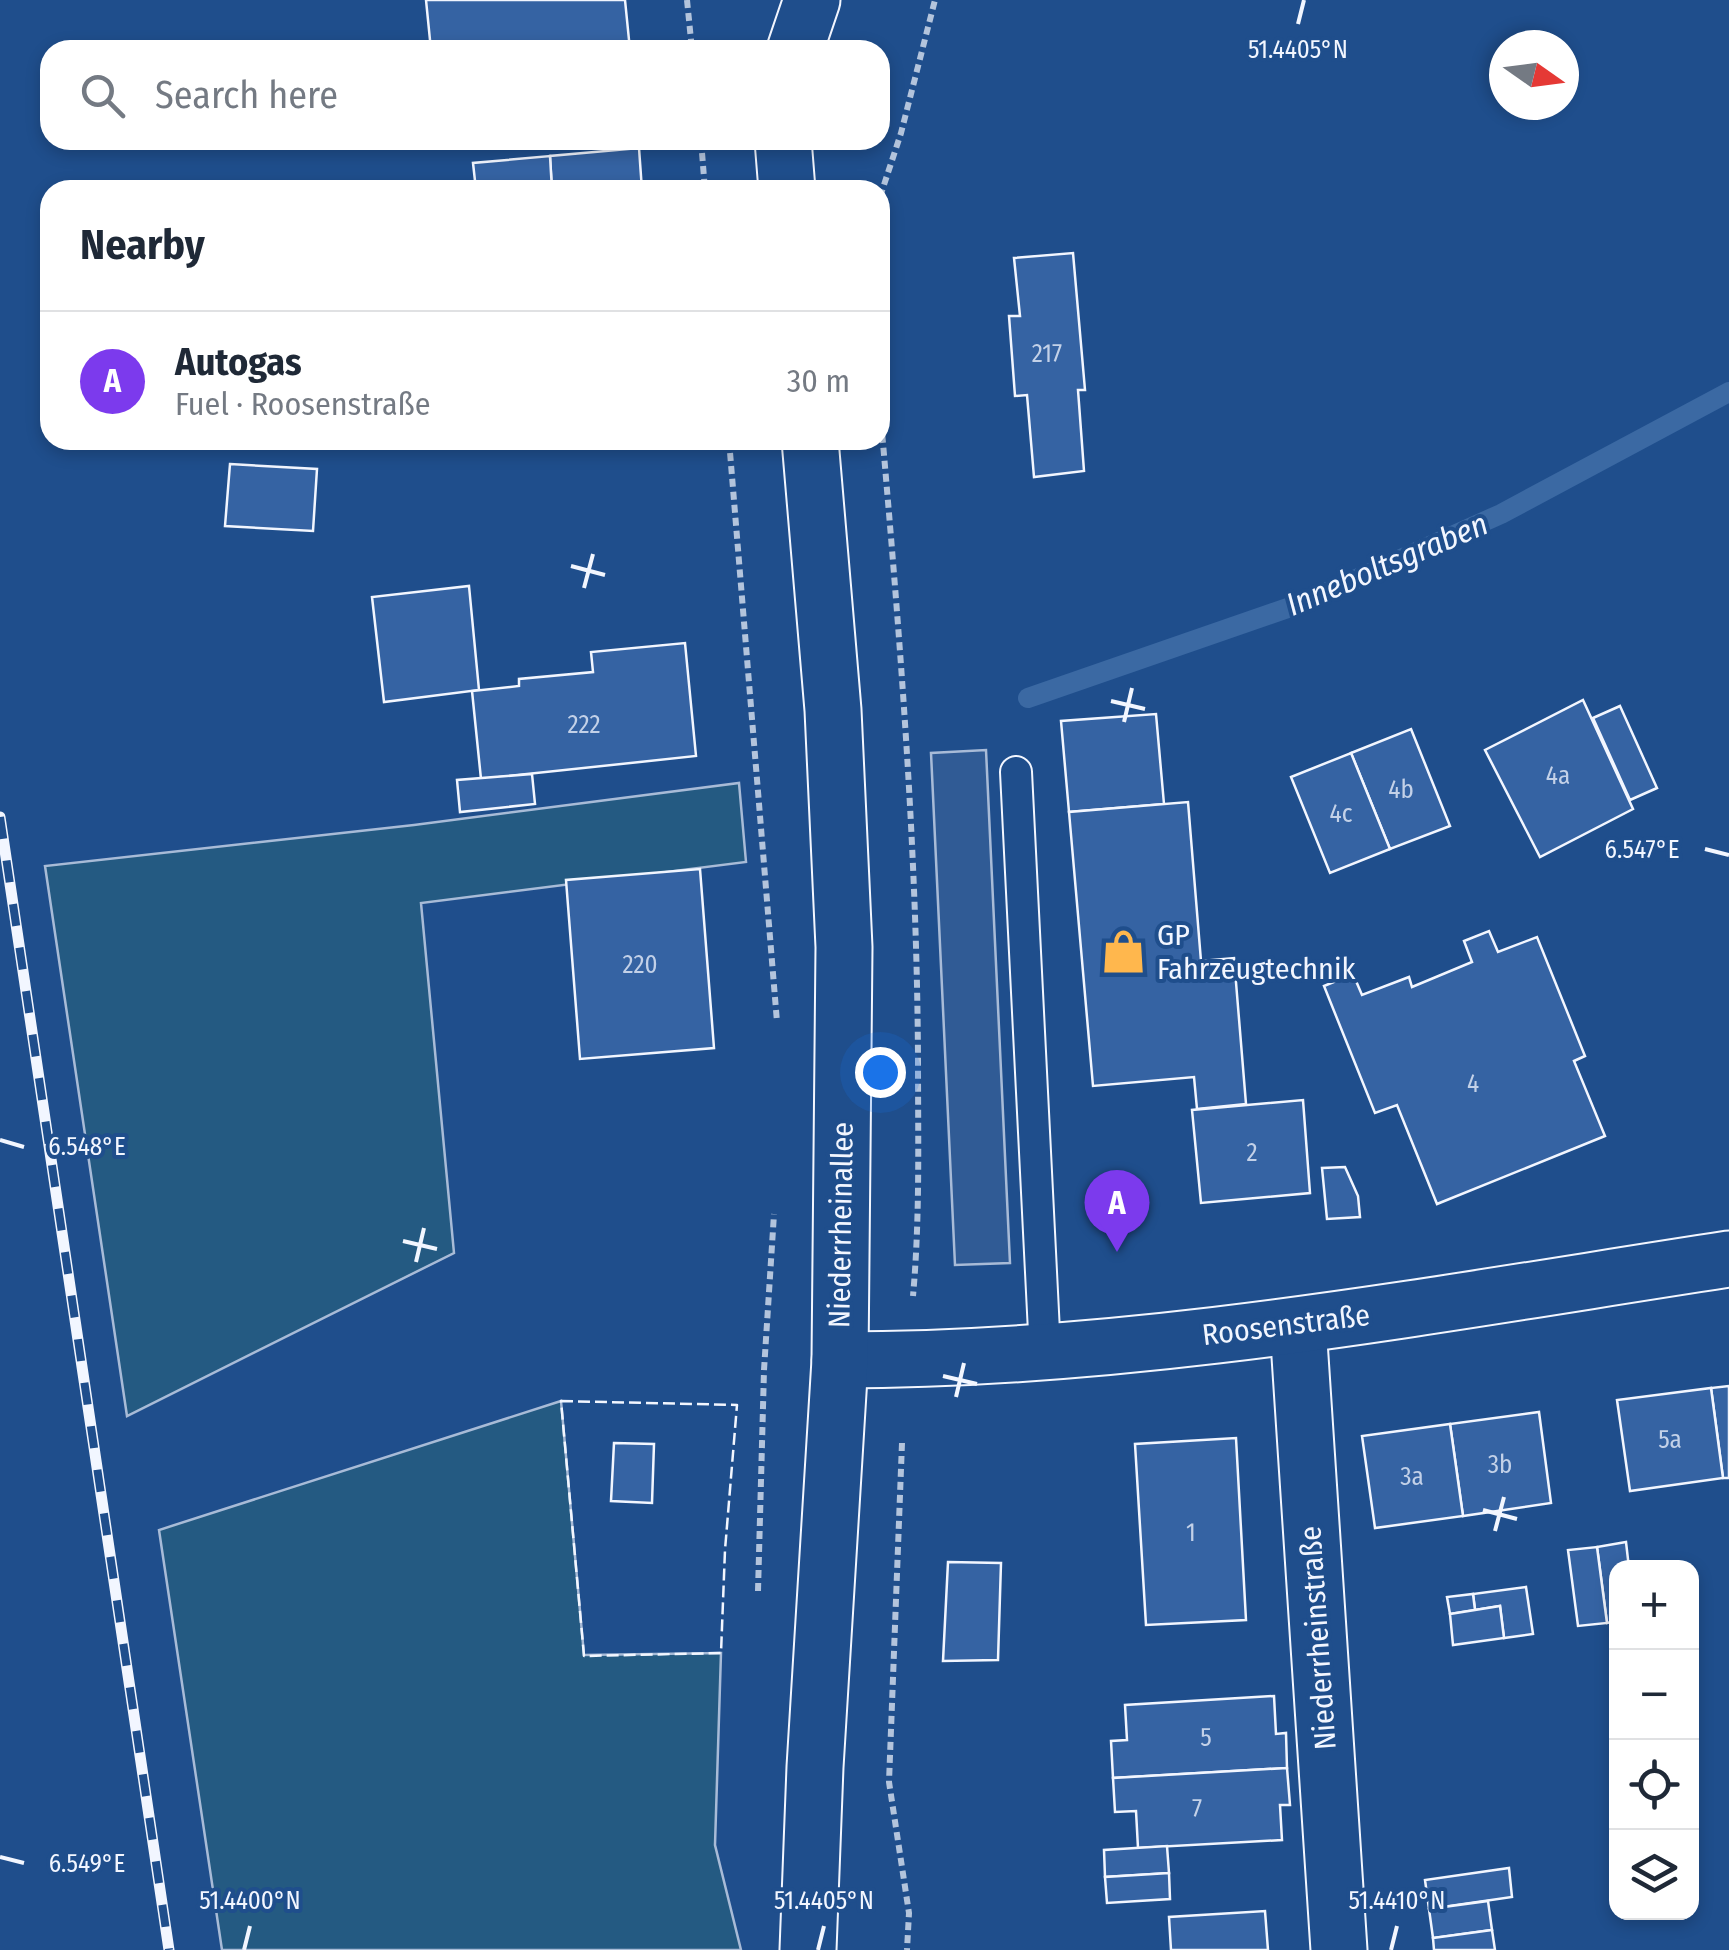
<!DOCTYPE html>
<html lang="en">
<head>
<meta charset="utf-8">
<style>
  :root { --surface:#fff; --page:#f6f6f7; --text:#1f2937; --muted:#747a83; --line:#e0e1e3; --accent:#7c3aed }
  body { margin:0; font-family:"Fira Sans Condensed",sans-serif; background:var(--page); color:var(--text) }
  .controls { position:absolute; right:30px; bottom:30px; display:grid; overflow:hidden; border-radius:20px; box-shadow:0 5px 15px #0003 }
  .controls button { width:90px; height:90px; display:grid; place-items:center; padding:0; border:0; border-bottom:2px solid var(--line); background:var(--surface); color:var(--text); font:50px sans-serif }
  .compass { position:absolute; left:1489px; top:30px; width:90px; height:90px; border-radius:50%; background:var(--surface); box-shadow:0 5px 15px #0003; rotate:104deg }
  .you { position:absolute; left:880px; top:1072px; width:35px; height:35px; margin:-25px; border:8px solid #fff; border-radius:50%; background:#1a73e8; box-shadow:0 0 0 15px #1a73e833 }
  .badge { display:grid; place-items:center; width:65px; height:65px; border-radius:50%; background:var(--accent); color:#fff; font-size:32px; font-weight:700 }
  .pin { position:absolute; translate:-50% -82px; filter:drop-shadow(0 2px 5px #0008) }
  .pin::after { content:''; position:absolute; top:52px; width:35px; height:30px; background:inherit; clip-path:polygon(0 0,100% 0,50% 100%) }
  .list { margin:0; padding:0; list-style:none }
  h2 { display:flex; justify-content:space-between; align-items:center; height:130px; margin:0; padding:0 40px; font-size:42px }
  h2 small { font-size:32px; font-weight:400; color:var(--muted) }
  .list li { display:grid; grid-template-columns:65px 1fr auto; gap:30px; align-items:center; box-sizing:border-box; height:140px; padding:0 40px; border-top:2px solid var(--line) }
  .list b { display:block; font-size:38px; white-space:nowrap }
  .list p { margin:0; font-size:32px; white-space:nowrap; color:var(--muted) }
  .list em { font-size:32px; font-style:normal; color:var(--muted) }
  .icon { flex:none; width:55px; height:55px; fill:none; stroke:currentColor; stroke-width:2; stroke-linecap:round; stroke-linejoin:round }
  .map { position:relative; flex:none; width:1729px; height:1950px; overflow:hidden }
  .search { position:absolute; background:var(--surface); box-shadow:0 5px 15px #0003; left:40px; top:40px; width:850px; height:110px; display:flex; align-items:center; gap:25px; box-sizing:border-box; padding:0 35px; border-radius:30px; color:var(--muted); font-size:38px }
  .panel { position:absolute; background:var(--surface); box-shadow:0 5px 15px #0003; left:40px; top:180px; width:850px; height:270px; border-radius:30px }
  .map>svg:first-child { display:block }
  .green { fill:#245a82; stroke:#a8bbd7; stroke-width:2.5 }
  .parking { fill:#305b95; stroke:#a8bbd7; stroke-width:2.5 }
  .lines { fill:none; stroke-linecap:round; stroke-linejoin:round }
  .stream { stroke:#3b69a3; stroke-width:20 }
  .building { fill:#3563a3; stroke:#f2f6ff; stroke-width:2.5 }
  .service-casing { stroke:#f2f6ff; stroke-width:34 }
  .minor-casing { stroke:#f2f6ff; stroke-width:59 }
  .secondary-casing { stroke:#f2f6ff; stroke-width:59 }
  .path { stroke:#b3c4dc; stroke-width:6; stroke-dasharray:8 5; stroke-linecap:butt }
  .service { stroke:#1f4e8c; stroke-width:30 }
  .minor { stroke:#1f4e8c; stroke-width:55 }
  .secondary { stroke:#1f4e8c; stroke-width:55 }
  .rail-casing { stroke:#f2f6ff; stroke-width:11 }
  .rail { stroke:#1f4e8c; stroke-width:8; stroke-dasharray:22; stroke-linecap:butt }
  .fence { stroke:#f2f6ff; stroke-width:2.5; stroke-dasharray:12 5; stroke-linecap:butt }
  .ticks { fill:none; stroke:#f2f6ff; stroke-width:4 }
  .labels { text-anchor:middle; stroke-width:8; stroke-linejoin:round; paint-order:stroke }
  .number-label { font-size:25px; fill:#c3d1e8 }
  .poi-label { font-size:30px; fill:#f2f6ff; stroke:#1f4e8c; text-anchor:start }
  .street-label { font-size:30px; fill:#f2f6ff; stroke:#1f4e8c }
  .water-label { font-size:32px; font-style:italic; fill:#f2f6ff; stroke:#1f4e8c }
  .ticks-label { font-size:25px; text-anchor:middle; fill:#f2f6ff; stroke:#1f4e8c; stroke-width:8; stroke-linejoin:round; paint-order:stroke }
</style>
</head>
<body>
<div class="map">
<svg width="1729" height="1950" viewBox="0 0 1729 1950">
  <rect width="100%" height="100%" fill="#1f4e8c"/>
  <g class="green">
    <path d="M739,783L746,862L421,903L454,1253L127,1416L45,866L414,825Z"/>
    <path d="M561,1401L584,1655L721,1653L715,1845L741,1950H222L159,1530Z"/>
  </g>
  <path class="parking" d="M986,750L1010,1263L955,1265L931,753Z"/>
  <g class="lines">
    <path class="stream" d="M1028,698L1305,602L1501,514L1729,392"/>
  </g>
  <g class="building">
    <path d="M426,0H625L630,50H431Z"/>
    <path d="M639,148L642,190H552L550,156Z"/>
    <path d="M550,156L552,190H476L473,163Z"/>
    <path d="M1073,253L1085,390H1078L1084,471L1034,477L1027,395L1015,396L1009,316H1020L1014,258Z"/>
    <path d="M230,464L317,469L313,531L225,526Z"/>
    <path d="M469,586L479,690L384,702L372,597Z"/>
    <path d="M685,643L696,756L481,779L472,691L519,686V679L593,672L591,652Z"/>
    <path d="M1583,700L1633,809L1540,857L1485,750Z"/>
    <path d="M1620,706L1657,788L1630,800L1593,718Z"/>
    <path d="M1156,714L1164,804L1069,812L1061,721Z"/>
    <path d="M1411,729L1450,826L1390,849L1351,753Z"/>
    <path d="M1351,753L1390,849L1330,873L1291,777Z"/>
    <path d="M532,774L535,804L460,812L457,780Z"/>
    <path d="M1188,802L1201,961L1234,958L1246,1104L1197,1109L1194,1077L1093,1086L1069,812Z"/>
    <path d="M700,869L714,1048L580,1059L566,880Z"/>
    <path d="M1489,931L1498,952L1537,937L1585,1056L1574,1061L1605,1136L1437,1204L1397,1105L1375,1113L1324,986L1353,974L1362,995L1409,977L1412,987L1472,962L1464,941Z"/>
    <path d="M1303,1100L1310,1193L1201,1203L1192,1110Z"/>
    <path d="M1345,1167L1358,1196L1360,1217L1327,1219L1322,1168Z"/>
    <path d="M1729,1386V1478H1723L1711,1388Z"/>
    <path d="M1711,1388L1723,1478L1630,1491L1617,1400Z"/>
    <path d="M1539,1412L1551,1503L1463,1516L1450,1424Z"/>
    <path d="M1450,1424L1463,1516L1375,1528L1362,1436Z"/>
    <path d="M1236,1438L1246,1620L1146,1625L1135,1444Z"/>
    <path d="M614,1443L654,1444L652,1503L611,1501Z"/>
    <path d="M1626,1542L1629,1568H1616V1621L1607,1623L1597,1547Z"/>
    <path d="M1597,1547L1607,1623L1578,1626L1568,1550Z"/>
    <path d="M948,1562L1001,1563L998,1660L943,1661Z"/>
    <path d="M1526,1587L1533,1634L1504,1638L1500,1606L1475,1610L1473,1594Z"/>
    <path d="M1473,1594L1475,1610L1450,1614L1447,1597Z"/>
    <path d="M1500,1606L1504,1638L1453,1645L1450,1614Z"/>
    <path d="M1274,1696L1276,1734L1286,1733L1287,1768L1113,1778L1111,1741L1127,1740L1125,1705Z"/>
    <path d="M1287,1768L1290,1805H1280L1282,1840L1138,1848L1136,1811L1115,1812L1113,1778Z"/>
    <path d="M1167,1846L1169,1873L1105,1877L1104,1850Z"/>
    <path d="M1509,1868L1512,1897L1429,1909L1425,1880Z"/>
    <path d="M1169,1873L1170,1899L1107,1903L1105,1877Z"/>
    <path d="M1488,1901L1492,1930L1433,1938L1429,1909Z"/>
    <path d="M1265,1911L1268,1950H1171L1169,1917Z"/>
    <path d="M1492,1930L1495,1950H1434L1433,1938Z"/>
  </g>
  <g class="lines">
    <defs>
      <path id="service" d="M1016,772L1045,1352"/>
      <g id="minor">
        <path d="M1298,1326L1339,1950"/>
        <path d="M840,1360C1139,1360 1435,1304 1729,1259"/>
      </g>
      <g id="secondary">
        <path d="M795,50L812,0"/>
        <path d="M783,140L787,190"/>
        <path d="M808,1950L815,1767L840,1360L844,947L833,710L810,440"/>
      </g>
    </defs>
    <use href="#service" class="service-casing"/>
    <use href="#minor" class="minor-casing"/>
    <use href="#secondary" class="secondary-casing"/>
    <g class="path">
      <path d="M687,0L692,50"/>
      <path d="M701,140L705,190"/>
      <path d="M880,197L901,133L935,0"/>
      <path d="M880,409C899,626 917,843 918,1061C918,1140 920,1218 913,1296"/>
      <path d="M729,440L777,1022"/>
      <path d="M902,1443L889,1782L909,1913L907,1950"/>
      <path d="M758,1591L764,1370L774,1214"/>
    </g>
    <use href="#service" class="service"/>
    <use href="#minor" class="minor"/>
    <use href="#secondary" class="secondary"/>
    <defs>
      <path id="rail" d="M0,817L169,1950"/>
    </defs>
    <use href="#rail" class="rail-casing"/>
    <use href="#rail" class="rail"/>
    <path class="fence" d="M561,1401L737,1405L725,1550L721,1653L584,1656Z"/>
  </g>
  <path class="ticks" d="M1298,24L1304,0M571,566L605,575M584,588L593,554M1111,701L1145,709M1124,722L1132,688M1705,849L1729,855M0,1140L24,1147M403,1241L437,1249M416,1262L424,1228M943,1376L977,1384M956,1397L964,1363M1483,1510L1517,1519M1495,1531L1504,1497M0,1857L24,1863M244,1950L250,1926M818,1950L824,1926M1391,1950L1397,1926"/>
  <defs>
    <symbol id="shop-bare" viewBox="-9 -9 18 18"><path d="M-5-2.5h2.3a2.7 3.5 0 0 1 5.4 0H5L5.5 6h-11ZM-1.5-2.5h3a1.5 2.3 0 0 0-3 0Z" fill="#ffb74d" stroke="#1f4e8c" stroke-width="2.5" paint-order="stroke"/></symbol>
  </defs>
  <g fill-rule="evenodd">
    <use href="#shop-bare" x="1092" y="920" width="63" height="63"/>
  </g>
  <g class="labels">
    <g class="number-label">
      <text x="1047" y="362">217</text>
      <text x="584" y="733">222</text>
      <text x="1558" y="784">4a</text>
      <text x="1401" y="798">4b</text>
      <text x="1341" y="822">4c</text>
      <text x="640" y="973">220</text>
      <text x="1473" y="1092">4</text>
      <text x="1252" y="1161">2</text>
      <text x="1670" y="1448">5a</text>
      <text x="1500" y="1473">3b</text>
      <text x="1412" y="1485">3a</text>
      <text x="1191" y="1541">1</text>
      <text x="1206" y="1746">5</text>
      <text x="1197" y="1817">7</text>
    </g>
    <g class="poi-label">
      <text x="1157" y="945">GP<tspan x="1157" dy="34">Fahrzeugtechnik</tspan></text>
    </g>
    <g class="street-label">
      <text transform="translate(841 1225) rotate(-89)" y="10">Niederrheinallee</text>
      <text transform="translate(1286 1325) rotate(-7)" y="10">Roosenstraße</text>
      <text transform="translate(1318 1638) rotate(-94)" y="10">Niederrheinstraße</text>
    </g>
    <g class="water-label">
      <text transform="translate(1387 564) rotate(-23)" y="11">Inneboltsgraben</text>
    </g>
  </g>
  <g class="ticks-label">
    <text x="1298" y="58">51.4405°N</text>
    <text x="1642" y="858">6.547°E</text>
    <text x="87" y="1155">6.548°E</text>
    <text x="87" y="1872">6.549°E</text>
    <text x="250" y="1909">51.4400°N</text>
    <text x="824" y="1909">51.4405°N</text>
    <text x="1397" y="1909">51.4410°N</text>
  </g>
</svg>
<div class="controls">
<button>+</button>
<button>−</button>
<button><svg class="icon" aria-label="locate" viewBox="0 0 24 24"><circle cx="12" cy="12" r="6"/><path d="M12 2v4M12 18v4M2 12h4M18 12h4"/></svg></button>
<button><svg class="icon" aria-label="layers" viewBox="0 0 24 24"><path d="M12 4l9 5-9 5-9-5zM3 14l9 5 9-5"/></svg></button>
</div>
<svg class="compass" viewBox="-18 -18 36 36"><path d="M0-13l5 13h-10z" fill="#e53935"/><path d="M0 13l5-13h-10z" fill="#747a83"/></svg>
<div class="you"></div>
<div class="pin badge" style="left:1117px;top:1252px">A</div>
<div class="search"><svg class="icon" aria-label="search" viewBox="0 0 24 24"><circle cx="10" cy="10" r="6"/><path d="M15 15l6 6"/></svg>Search here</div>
<section class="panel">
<h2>Nearby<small></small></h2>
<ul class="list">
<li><span class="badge">A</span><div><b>Autogas</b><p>Fuel · Roosenstraße</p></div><em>30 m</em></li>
</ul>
</section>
</div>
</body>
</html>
